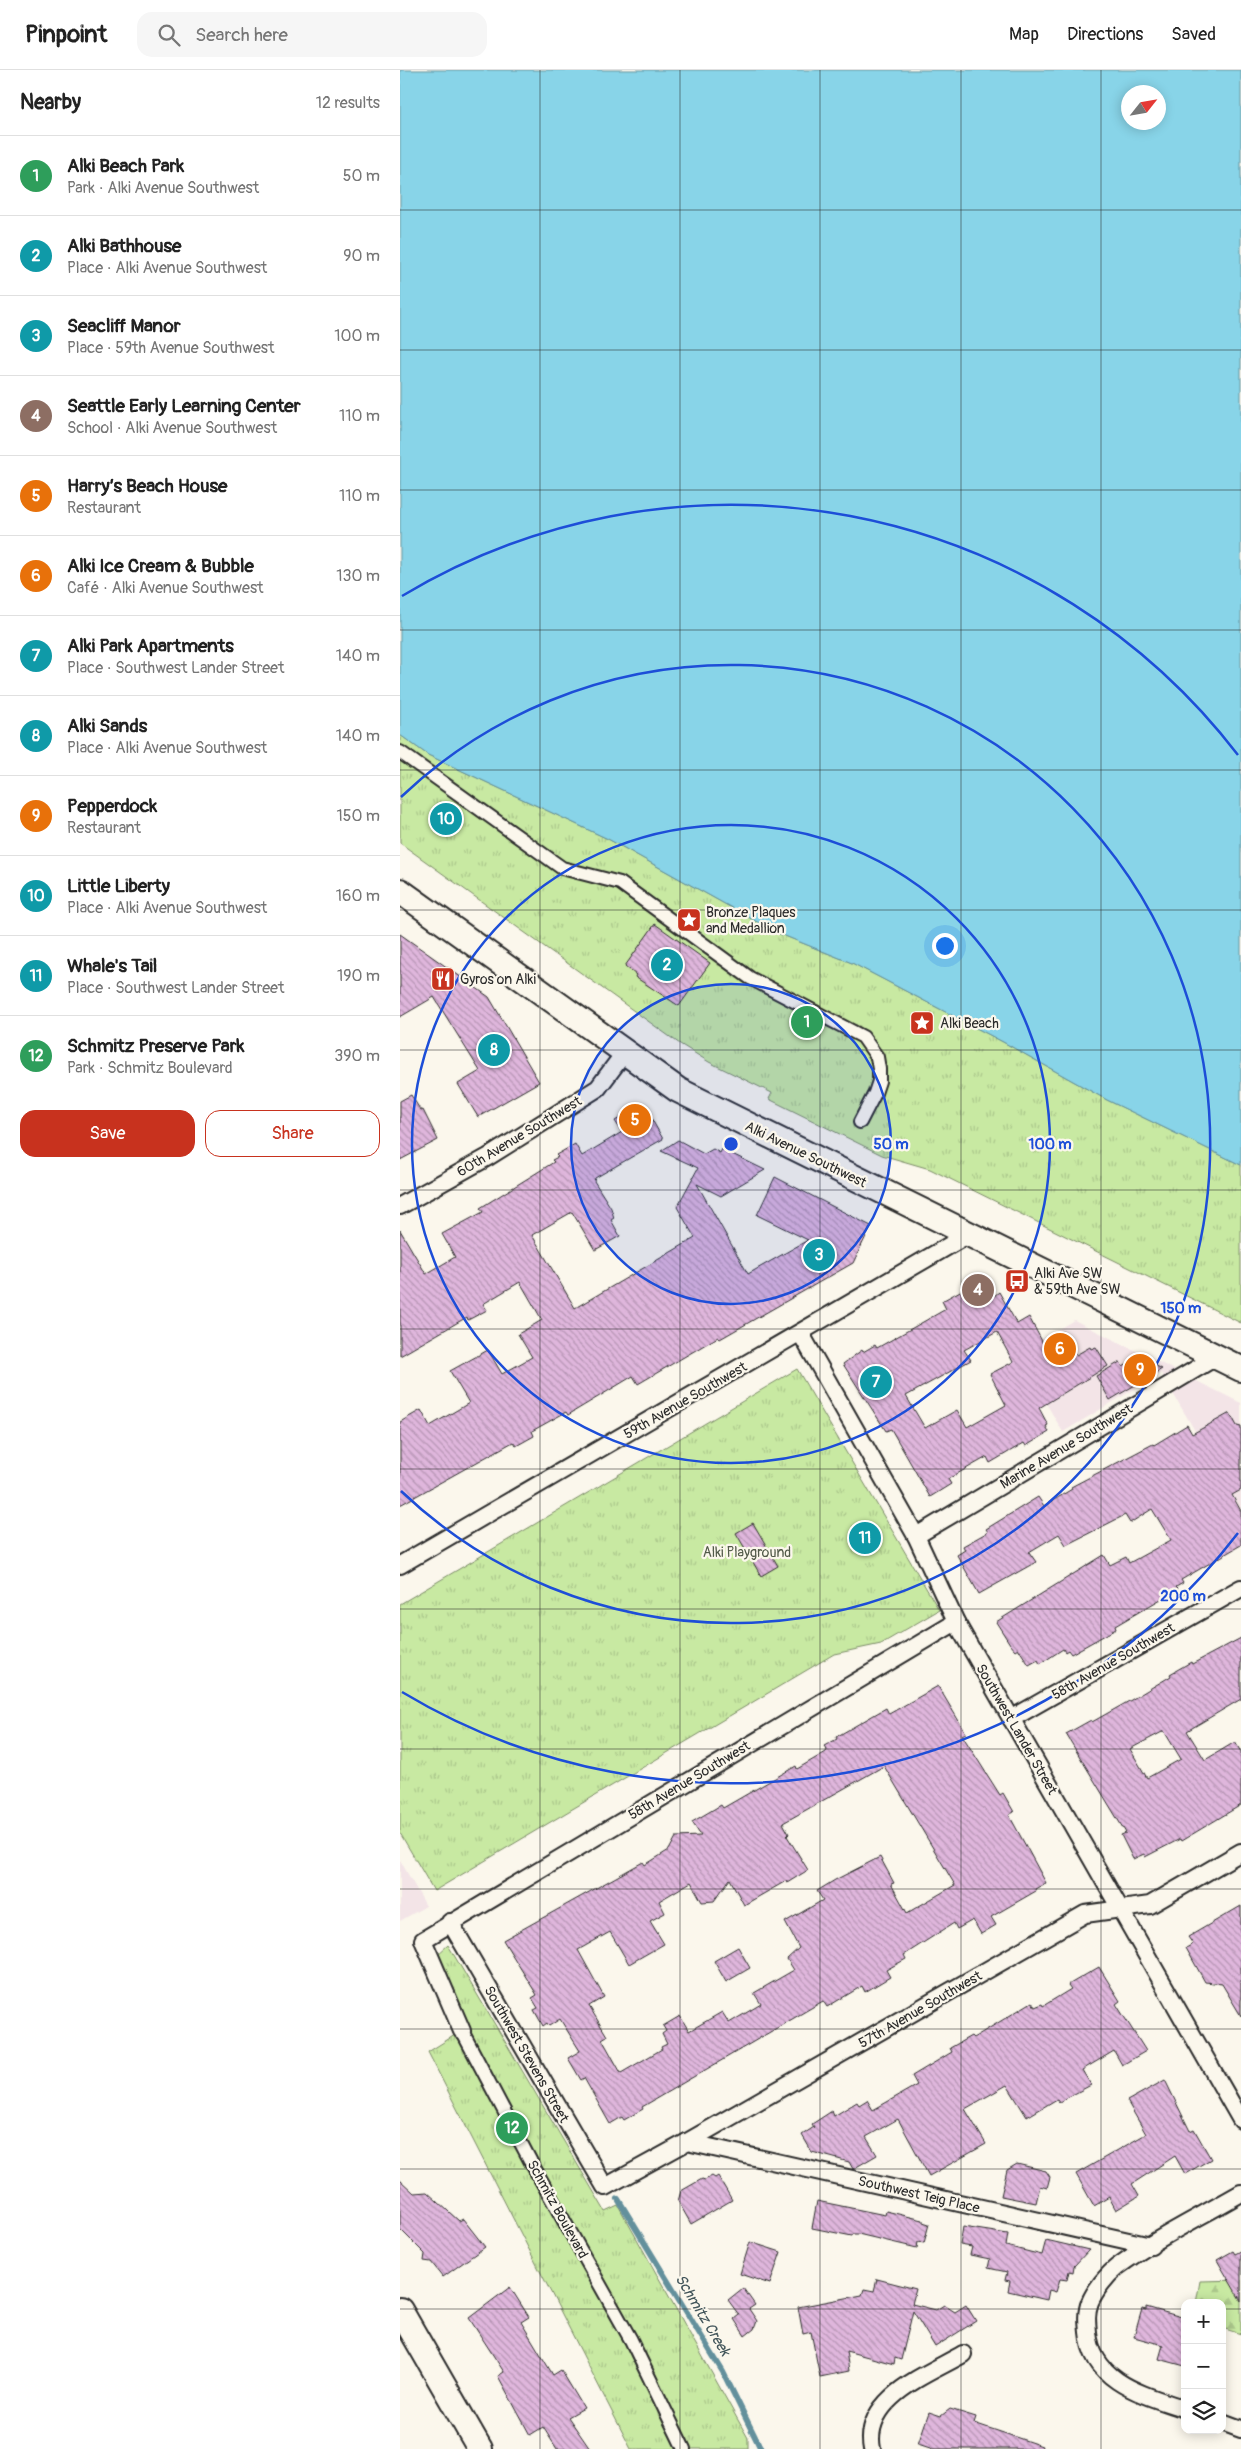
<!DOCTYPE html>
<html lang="en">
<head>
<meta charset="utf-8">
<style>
  :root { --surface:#fff; --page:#f6f6f6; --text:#222; --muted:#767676; --line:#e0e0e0; --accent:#c8321e }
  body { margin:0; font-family:Pangolin,sans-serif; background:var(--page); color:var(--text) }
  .controls { position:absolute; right:15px; bottom:15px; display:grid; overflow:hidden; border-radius:10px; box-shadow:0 2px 12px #0003 }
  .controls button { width:45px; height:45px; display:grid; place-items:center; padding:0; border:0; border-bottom:1px solid var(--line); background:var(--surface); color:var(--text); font:25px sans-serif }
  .compass { position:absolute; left:721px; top:15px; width:45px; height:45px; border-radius:50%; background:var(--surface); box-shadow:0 2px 12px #0003; rotate:59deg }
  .you { position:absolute; left:544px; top:875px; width:18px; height:18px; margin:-12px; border:4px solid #fff; border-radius:50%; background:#1a73e8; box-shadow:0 0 0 8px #1a73e833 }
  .badge { display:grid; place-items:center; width:32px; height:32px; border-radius:50%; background:var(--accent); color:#fff; font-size:16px; font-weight:700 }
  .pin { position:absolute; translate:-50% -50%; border:2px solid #fff; box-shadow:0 1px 5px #0006 }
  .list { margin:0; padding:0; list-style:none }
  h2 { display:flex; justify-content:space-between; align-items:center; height:65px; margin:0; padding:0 20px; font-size:21px }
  h2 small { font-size:16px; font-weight:400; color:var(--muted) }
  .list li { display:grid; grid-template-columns:32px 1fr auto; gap:15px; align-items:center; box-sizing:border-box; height:80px; padding:0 20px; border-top:1px solid var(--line) }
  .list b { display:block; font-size:19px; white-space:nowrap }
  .list p { margin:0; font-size:16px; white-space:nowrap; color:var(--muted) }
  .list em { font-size:16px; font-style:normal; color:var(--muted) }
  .actions { display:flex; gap:10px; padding:15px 20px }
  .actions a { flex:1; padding:11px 0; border:1px solid var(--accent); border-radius:15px; text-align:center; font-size:18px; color:var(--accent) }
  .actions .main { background:var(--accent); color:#fff }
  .icon { flex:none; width:28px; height:28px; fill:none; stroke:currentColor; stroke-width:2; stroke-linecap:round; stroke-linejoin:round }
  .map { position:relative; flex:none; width:841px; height:2379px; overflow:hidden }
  header { display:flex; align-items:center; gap:30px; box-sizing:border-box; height:70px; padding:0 25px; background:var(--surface); border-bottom:1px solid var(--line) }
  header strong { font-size:24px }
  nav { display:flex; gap:28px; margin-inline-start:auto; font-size:18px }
  .search { width:350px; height:45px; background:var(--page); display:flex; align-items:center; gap:12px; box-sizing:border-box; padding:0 18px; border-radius:15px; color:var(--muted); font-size:19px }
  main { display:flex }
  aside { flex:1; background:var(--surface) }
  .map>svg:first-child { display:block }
  .built { fill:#f3e4e7 }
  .forest { fill:url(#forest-firs); stroke:#7a8a66 }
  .park { fill:url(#park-tufts); stroke:#7a8a66 }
  .water { fill:#88d4e8; stroke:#63909c; fill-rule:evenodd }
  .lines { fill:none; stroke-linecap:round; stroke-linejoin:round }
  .stream { stroke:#63909c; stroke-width:6 }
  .building { fill:url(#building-back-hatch); stroke:#2b2b2b; fill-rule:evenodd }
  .pedestrian-casing { stroke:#2b2b2b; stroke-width:16 }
  .minor-casing { stroke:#2b2b2b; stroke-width:20 }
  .secondary-casing { stroke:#2b2b2b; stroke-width:28 }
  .pedestrian { stroke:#fbf7ec; stroke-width:12 }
  .minor { stroke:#fbf7ec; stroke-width:16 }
  .secondary { stroke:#fbf7ec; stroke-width:24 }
  .grid { fill:none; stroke:#2b2b2b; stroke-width:1; stroke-opacity:0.55 }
  .ring { fill:none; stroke:#1d4ed8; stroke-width:2.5 }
  .labels { text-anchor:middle; stroke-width:4.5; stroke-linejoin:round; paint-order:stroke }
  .poi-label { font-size:14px; fill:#2b2b2b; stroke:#fbf7ec; text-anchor:start }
  .street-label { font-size:14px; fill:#2b2b2b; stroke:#fbf7ec }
  .park-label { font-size:14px; fill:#525a49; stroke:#fbf7ec }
  .water-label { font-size:15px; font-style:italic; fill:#42555a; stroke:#fbf7ec }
  .centre { fill:#1d4ed8; stroke:#fbf7ec; stroke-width:2.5 }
  .ring-label { font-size:15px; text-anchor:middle; font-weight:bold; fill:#1d4ed8; stroke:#fbf7ec; stroke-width:4.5; stroke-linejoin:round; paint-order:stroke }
</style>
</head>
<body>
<header>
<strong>Pinpoint</strong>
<div class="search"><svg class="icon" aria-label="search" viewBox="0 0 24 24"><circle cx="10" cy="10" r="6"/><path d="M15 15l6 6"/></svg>Search here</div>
<nav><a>Map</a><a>Directions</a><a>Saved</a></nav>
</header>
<main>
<aside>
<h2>Nearby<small>12 results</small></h2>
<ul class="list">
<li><span class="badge" style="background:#2e9e5b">1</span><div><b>Alki Beach Park</b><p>Park · Alki Avenue Southwest</p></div><em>50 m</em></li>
<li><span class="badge" style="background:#0f9aa8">2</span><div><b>Alki Bathhouse</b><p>Place · Alki Avenue Southwest</p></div><em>90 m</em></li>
<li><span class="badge" style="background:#0f9aa8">3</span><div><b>Seacliff Manor</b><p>Place · 59th Avenue Southwest</p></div><em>100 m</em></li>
<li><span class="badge" style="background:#8d6e63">4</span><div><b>Seattle Early Learning Center</b><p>School · Alki Avenue Southwest</p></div><em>110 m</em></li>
<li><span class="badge" style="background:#e8710a">5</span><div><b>Harry’s Beach House</b><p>Restaurant</p></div><em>110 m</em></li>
<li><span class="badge" style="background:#e8710a">6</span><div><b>Alki Ice Cream &amp; Bubble</b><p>Café · Alki Avenue Southwest</p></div><em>130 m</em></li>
<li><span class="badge" style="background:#0f9aa8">7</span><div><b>Alki Park Apartments</b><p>Place · Southwest Lander Street</p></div><em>140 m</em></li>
<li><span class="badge" style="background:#0f9aa8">8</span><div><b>Alki Sands</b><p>Place · Alki Avenue Southwest</p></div><em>140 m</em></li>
<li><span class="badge" style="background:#e8710a">9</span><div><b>Pepperdock</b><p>Restaurant</p></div><em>150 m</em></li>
<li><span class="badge" style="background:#0f9aa8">10</span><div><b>Little Liberty</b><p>Place · Alki Avenue Southwest</p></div><em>160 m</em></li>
<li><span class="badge" style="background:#0f9aa8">11</span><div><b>Whale's Tail</b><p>Place · Southwest Lander Street</p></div><em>190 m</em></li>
<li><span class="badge" style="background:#2e9e5b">12</span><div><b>Schmitz Preserve Park</b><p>Park · Schmitz Boulevard</p></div><em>390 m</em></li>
</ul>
<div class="actions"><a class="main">Save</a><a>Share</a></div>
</aside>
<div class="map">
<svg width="841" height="2379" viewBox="0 0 841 2379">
  <defs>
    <pattern id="forest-firs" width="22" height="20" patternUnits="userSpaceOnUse" patternTransform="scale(1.25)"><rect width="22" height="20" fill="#c8e9a2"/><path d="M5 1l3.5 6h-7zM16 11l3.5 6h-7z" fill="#acc88c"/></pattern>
    <pattern id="park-tufts" width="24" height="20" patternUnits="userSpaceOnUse" patternTransform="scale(1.25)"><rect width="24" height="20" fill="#c8e9a2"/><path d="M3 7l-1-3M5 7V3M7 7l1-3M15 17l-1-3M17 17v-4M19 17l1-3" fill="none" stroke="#acc88c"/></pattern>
    <pattern id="building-back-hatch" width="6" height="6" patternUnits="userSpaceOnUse" patternTransform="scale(1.25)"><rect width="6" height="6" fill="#dfb6dc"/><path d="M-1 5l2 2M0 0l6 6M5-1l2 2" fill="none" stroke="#b594b3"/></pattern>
  </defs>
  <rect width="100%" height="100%" fill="#fbf7ec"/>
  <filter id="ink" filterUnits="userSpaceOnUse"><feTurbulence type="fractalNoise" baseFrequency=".02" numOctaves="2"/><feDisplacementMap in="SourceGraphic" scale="10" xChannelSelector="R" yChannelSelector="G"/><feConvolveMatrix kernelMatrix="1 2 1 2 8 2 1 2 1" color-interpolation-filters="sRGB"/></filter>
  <g filter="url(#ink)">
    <g class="built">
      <path d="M674,1250L841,1333V1439L761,1303L663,1362L617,1284Z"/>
      <path d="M0,1790L26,1836L0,1851Z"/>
    </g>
    <path class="forest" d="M841,2210V2264L822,2258V2233H796L800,2211Z"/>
    <g class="park">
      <path d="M0,665L28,685L208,769L375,862L452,893L603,972L707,1030L841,1095V1253L530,1099L482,1085L369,1029L372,1023L309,992L280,974L0,773Z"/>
      <path d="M397,1299L539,1540L481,1574L434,1584L34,1821L0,1763V1534Z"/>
      <path d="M48,1875L205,2141L218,2135L348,2368V2379H231L28,1982L66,1958L37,1885Z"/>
    </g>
    <path class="water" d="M0,0H841V1095L707,1030L603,972L452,893L375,862L208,769L28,685L0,665ZM728,22H758V52H728Z"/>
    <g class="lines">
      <path class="stream" d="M218,2129L323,2302L361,2379"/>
    </g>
    <g class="building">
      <path d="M255,854L310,893L279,936L235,907L236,905L225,896Z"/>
      <path d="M0,864L89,927L139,1012L78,1047L58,1014L80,1001L34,927L0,947Z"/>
      <path d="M11,1025L21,1041L23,1040L38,1070L0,1090V1031Z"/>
      <path d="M243,1034L263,1069L195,1108L194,1111L211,1138L214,1148L211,1150L220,1166L195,1180L172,1142L132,1165L175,1238L295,1168L277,1137L298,1098L261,1081L278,1070L304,1084L313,1079L320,1083L322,1079L365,1100L321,1126L297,1114L348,1204L408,1170L357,1145L375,1107L471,1156L453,1193L320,1269L318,1267L238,1314L233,1306L168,1345L166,1342L132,1361L134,1366L116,1376L113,1372L0,1435V1352L21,1340L30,1356L69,1333L50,1301L88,1280L102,1304L132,1287L118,1264L142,1250L120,1212L83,1234L87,1240L68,1250L67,1247L0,1286V1160L26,1204L55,1187L42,1164L83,1142L80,1138L154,1092L152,1090L158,1087L156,1085L175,1074L182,1086L222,1062L215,1051Z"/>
      <path d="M584,1208L594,1226L599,1222L617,1254L629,1247L643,1273L662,1261L676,1285L690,1277L691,1279L696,1277L708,1296L639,1338L648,1355L646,1356L649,1362L626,1376L624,1373L590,1393L587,1387L548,1409L551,1414L530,1427L491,1359L486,1361L443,1294L462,1280L463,1282L475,1275L477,1278L546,1239L542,1231ZM597,1262L613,1292L590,1304L606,1335L567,1357L557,1340L525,1358L506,1326L571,1290L564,1280Z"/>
      <path d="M739,1287L762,1299L710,1330L696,1306L720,1292L723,1297Z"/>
      <path d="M830,1343L837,1356L841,1357V1420L832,1425L841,1441V1475L781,1510L783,1513L776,1517L778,1519L715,1556L716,1559L671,1584L668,1580L665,1582L663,1579L640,1594L638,1590L629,1595L618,1578L615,1580L610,1574L596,1552L704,1485L710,1495L726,1487L729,1493L771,1470L752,1439L730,1453L725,1445L666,1475L659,1464L629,1482L636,1492L579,1524L557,1485L565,1480L563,1476L588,1462L586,1459L638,1427L644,1436L672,1419L671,1417L753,1374L754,1375L787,1355L792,1364Z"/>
      <path d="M353,1453L378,1496L361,1506L336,1463Z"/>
      <path d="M841,1568V1629L787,1661L805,1690L835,1672L841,1682V1735L781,1771L780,1769L745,1787L744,1784L733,1789L721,1765L726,1763L666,1664L691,1650L692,1652L731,1630L771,1606L770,1604L791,1592L792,1594ZM764,1661L781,1689L747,1708L730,1679Z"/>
      <path d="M538,1616L566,1663L562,1665L600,1725L603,1723L614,1742L609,1745L646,1813L635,1819L636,1821L591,1847L596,1855L581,1864L573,1850L557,1859L554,1853L504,1885L506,1889L486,1900L490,1907L465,1922L462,1916L427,1937L423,1931L242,2037L243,2039L224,2050L222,2047L210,2054L184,2008L181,2010L168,1988L180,1981L160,1949L149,1956L147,1953L143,1956L134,1940L138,1938L132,1928L137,1925L103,1870L243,1792L245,1795L269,1780L276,1767L301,1766L292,1752L321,1735L323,1738L396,1696L397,1699L426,1682L427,1680L424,1676L437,1669L436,1667L486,1638L489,1644ZM484,1696L555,1815L507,1843L491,1814L494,1813L480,1787L435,1810L417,1821L423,1830L385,1852L399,1878L387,1889L394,1900L354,1923L361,1934L329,1953L322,1942L289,1961L280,1946L263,1956L266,1961L262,1964L267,1974L261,1977L262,1979L221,2003L202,1969L207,1966L189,1936L204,1927L178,1880L210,1862L229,1894L264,1874L250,1851L265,1843L259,1831L291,1812L302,1832L314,1831L330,1809L344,1835L386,1811L387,1813L408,1800L387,1766L389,1764L383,1753Z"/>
      <path d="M841,1836V1946L822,1914L805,1912L786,1878L793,1874L788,1867Z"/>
      <path d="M338,1877L350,1898L326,1912L314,1891Z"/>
      <path d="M699,1897L720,1931L716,1934L746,1981L722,1995L714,1981L682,2000L691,2015L659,2032L657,2029L627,2047L607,2015L565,2039L586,2074L529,2106L498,2049L466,2067L477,2085L453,2099L449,2092L412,2082L402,2065L414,2057L412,2054L432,2041L434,2046L457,2032L459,2035L467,2030L473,2040L517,2015L512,2006L552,1982L550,1978L571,1966L573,1968L632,1932L635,1937L642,1934L643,1936L671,1919L668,1915Z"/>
      <path d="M765,2010L790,2061L794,2059L811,2089L785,2104L775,2086L732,2114L739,2126L716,2140L709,2127L694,2136L676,2104L746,2064L727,2031Z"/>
      <path d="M617,2094L646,2101L650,2107L647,2118L640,2116L636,2133L601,2126L607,2100Z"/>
      <path d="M312,2106L315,2108L318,2106L332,2130L291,2154L278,2131L281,2121L302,2109L305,2110Z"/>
      <path d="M0,2110L14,2123L27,2122L59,2151L63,2149L85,2177L43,2207L31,2192L24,2191L25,2184L0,2159Z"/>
      <path d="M417,2131L485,2145L486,2141L523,2150V2152L529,2154L524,2173L518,2172L517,2178L458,2164H453L452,2166L412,2158Z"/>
      <path d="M563,2157L608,2164L606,2176L642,2185L646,2170L689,2180L674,2196L673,2202L669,2201L667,2210L660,2209L656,2222L649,2220L647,2230L608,2221L610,2211L605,2210L607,2202L588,2198L590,2189L570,2185L572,2177L560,2175Z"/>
      <path d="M350,2172L381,2182L370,2214L340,2204Z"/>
      <path d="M833,2181L835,2184L841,2181V2231L817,2190Z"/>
      <path d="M477,2209L516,2219L512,2234L536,2240L544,2235L555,2242L566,2235L576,2251L535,2277L513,2241L501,2290L495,2288L494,2294L446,2281L449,2301L420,2307L411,2262L403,2264L398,2237L462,2225L464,2219L474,2221Z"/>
      <path d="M110,2217L129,2247L121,2252L153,2305L161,2300L184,2338L168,2347L190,2379H157L143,2357L130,2365L98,2306L104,2302L69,2248Z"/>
      <path d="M343,2218L355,2235L349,2239L357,2251L354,2259L345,2266L334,2249L339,2245L328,2230Z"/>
      <path d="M746,2237L785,2248V2296L759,2289L763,2275L734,2267L742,2239L746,2240Z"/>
      <path d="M550,2339L576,2347L574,2353L642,2376L641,2379H533L518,2374L529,2342L541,2346Z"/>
    </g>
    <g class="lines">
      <defs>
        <g id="pedestrian">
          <path d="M0,682L162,798L220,813L350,908L463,967L477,987L479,999V1011L475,1023L460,1052"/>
          <path d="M62,1961L132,2094L231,2270L284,2379"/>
        </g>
        <g id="minor">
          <path d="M0,1136L88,1087L198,1018L225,982"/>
          <path d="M401,1264L516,1466L556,1552L841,2050"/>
          <path d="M516,1466L816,1287"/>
          <path d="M0,1495L569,1164"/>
          <path d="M611,1649L841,1518"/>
          <path d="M50,1852L205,2117L287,2072L685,1844L750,1835L841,1782"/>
          <path d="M62,1961L23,1870L556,1552"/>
          <path d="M287,2072L751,2176"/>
          <path d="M785,2339C745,2325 692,2313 688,2262C687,2252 686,2242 690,2232C695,2220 707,2205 717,2197C756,2168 800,2147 841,2123"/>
          <path d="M822,2352L841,2359"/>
          <path d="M472,2379C462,2328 527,2305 563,2284"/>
        </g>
        <g id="secondary">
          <path d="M0,821L278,1020L841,1299"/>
          <path d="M0,2240L80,2379"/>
        </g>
      </defs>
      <use href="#pedestrian" class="pedestrian-casing"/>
      <use href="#minor" class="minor-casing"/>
      <use href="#secondary" class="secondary-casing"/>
      <use href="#pedestrian" class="pedestrian"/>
      <use href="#minor" class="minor"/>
      <use href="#secondary" class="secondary"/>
    </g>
  </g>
  <path class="grid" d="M140,0V2379M280,0V2379M420,0V2379M561,0V2379M701,0V2379M0,140H841M0,280H841M0,420H841M0,560H841M0,700H841M0,840H841M0,980H841M0,1120H841M0,1259H841M0,1399H841M0,1539H841M0,1679H841M0,1819H841M0,1959H841M0,2099H841M0,2239H785M822,2239H841"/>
  <circle cx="331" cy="1074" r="160" fill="#1d4ed8" fill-opacity=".12"/>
  <g class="ring">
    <circle cx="331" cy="1074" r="160"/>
    <circle cx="331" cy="1074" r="319"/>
    <path d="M1 727A479 479 0 1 1 1 1421"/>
    <path d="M838 1463A639 639 0 0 1 2 1622M2 526A639 639 0 0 1 838 685"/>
  </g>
  <defs>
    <symbol id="sight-square" viewBox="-11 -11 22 22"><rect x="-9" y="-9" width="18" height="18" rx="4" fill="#c8321e" stroke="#fbf7ec"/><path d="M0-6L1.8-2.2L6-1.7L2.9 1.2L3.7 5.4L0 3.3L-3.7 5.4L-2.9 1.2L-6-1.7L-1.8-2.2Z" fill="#fff"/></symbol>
    <symbol id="restaurant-square" viewBox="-11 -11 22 22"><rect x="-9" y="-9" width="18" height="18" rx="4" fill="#c8321e" stroke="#fbf7ec"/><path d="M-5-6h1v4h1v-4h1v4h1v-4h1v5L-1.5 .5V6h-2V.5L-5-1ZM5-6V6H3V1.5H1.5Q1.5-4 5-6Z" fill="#fff"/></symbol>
    <symbol id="bus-square" viewBox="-11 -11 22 22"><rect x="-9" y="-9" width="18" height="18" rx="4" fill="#c8321e" stroke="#fbf7ec"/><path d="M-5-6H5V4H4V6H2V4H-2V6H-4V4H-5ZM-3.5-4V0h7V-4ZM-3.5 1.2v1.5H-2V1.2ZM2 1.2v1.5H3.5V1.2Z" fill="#fff"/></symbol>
  </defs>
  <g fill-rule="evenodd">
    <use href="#sight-square" x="275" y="836" width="28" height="28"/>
    <use href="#restaurant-square" x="29" y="895" width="28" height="28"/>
    <use href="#sight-square" x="508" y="939" width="28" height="28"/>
    <use href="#bus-square" x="603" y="1197" width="28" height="28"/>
  </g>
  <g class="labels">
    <g class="poi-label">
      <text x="306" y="847">Bronze Plaques<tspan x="306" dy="16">and Medallion</tspan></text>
      <text x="60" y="914">Gyros on Alki</text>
      <text x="540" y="958">Alki Beach</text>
      <text x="634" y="1208">Alki Ave SW<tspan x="634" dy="16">&amp; 59th Ave SW</tspan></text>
    </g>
    <g class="street-label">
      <text transform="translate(119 1066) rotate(-31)" y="5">60th Avenue Southwest</text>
      <text transform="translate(406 1084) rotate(26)" y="5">Alki Avenue Southwest</text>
      <text transform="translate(285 1330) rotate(-30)" y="5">59th Avenue Southwest</text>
      <text transform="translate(666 1376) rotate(-31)" y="5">Marine Avenue Southwest</text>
      <text transform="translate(713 1591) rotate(-30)" y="5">58th Avenue Southwest</text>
      <text transform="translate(617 1659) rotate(60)" y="5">Southwest Lander Street</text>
      <text transform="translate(289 1710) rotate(-31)" y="5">58th Avenue Southwest</text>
      <text transform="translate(520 1939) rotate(-30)" y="5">57th Avenue Southwest</text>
      <text transform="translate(127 1984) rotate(60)" y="5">Southwest Stevens Street</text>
      <text transform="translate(519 2124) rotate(13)" y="5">Southwest Teig Place</text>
      <text transform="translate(158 2139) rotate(61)" y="5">Schmitz Boulevard</text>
    </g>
    <g class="park-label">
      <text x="347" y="1487">Alki Playground</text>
    </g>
    <g class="water-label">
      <text transform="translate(303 2245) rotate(59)" y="5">Schmitz Creek</text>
    </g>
  </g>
  <circle cx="331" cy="1074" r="8" class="centre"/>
  <g class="ring-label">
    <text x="491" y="1079">50 m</text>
    <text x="650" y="1079">100 m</text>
    <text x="781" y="1243">150 m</text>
    <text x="783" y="1531">200 m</text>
  </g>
</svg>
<div class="controls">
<button>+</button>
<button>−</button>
<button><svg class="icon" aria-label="layers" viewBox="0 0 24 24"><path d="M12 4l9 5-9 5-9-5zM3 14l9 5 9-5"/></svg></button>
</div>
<svg class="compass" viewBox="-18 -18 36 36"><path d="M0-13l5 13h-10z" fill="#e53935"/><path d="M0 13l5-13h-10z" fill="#767676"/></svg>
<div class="you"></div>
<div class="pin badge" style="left:407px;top:952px;background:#2e9e5b">1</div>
<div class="pin badge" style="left:267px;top:895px;background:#0f9aa8">2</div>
<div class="pin badge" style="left:419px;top:1185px;background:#0f9aa8">3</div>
<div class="pin badge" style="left:578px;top:1220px;background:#8d6e63">4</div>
<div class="pin badge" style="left:235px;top:1050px;background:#e8710a">5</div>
<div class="pin badge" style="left:660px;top:1279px;background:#e8710a">6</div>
<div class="pin badge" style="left:476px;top:1312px;background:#0f9aa8">7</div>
<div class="pin badge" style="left:94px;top:980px;background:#0f9aa8">8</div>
<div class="pin badge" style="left:740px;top:1300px;background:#e8710a">9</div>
<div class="pin badge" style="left:46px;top:749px;background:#0f9aa8">10</div>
<div class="pin badge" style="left:465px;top:1468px;background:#0f9aa8">11</div>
<div class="pin badge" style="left:112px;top:2058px;background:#2e9e5b">12</div>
</div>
</main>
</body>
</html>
